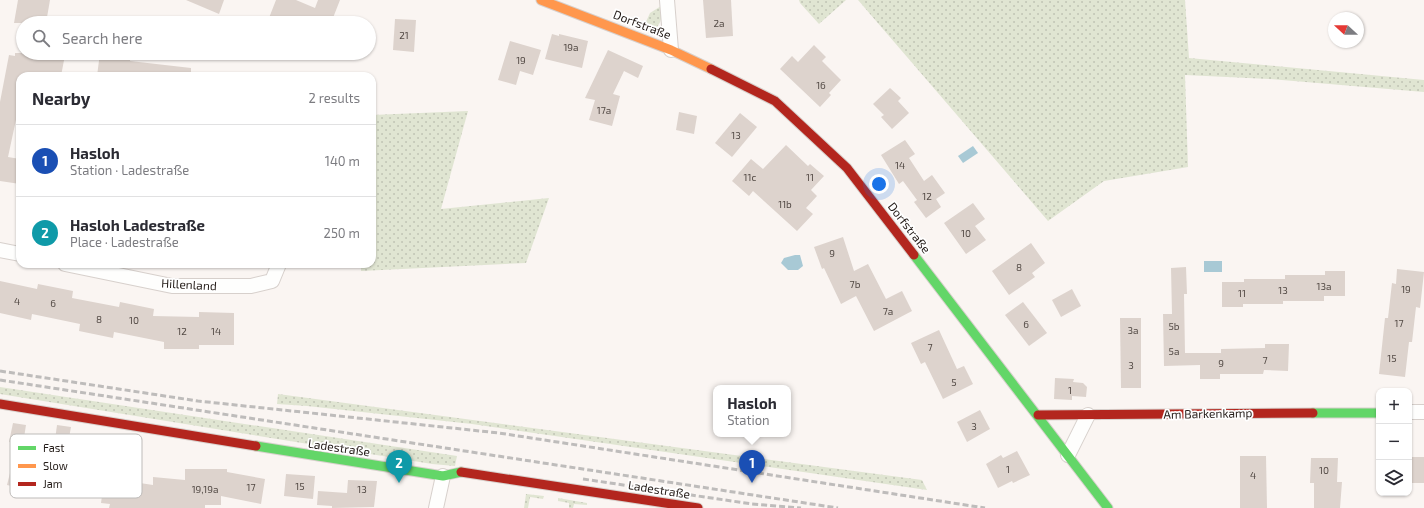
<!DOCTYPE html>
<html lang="en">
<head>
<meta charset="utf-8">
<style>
  :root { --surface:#fff; --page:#f7f7f7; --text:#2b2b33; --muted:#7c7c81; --line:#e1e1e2; --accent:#6e6764 }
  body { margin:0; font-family:"Exo 2",sans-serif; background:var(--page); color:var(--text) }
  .controls { position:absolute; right:12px; bottom:12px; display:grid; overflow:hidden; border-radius:8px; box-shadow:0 1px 3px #0004 }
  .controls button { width:36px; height:36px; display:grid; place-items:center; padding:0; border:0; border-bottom:1px solid var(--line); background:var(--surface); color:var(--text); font:20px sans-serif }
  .compass { position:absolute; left:1328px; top:12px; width:36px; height:36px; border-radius:50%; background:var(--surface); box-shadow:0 1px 3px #0004; rotate:291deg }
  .you { position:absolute; left:879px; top:184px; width:14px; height:14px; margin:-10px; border:3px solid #fff; border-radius:50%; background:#1a73e8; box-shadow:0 0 0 6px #1a73e833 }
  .badge { display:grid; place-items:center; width:26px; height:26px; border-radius:50%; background:var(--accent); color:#fff; font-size:13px; font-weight:700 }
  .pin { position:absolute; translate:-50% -33px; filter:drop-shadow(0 1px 2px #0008) }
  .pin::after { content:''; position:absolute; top:21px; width:14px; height:12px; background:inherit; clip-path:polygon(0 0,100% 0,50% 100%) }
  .popup { position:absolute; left:713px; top:385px; width:78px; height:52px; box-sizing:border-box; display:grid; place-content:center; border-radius:8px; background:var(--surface); filter:drop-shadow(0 1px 3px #0005); font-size:13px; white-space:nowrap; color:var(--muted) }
  .popup b { font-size:15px; color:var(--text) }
  .popup::after { content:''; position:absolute; left:50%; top:100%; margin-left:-8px; border:8px solid transparent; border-top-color:var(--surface) }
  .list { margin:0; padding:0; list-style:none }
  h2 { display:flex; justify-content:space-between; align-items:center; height:52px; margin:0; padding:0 16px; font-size:17px }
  h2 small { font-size:13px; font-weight:400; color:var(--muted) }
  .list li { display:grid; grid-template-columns:26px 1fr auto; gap:12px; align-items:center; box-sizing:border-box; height:72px; padding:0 16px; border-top:1px solid var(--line) }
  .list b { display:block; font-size:15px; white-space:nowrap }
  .list p { margin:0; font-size:13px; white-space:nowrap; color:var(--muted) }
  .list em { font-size:13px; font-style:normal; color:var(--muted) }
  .icon { flex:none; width:22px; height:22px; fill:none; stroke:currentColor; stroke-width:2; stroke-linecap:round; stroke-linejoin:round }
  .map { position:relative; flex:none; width:1424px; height:508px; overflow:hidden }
  .search { position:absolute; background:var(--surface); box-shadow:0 1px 3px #0004; left:16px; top:16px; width:360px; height:44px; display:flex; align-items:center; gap:10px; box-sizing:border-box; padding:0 14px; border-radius:22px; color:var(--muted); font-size:15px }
  .panel { position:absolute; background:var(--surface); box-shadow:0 1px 3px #0004; left:16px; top:72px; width:360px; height:196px; border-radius:12px }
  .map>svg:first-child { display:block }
  .grass { fill:url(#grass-dots) }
  .water { fill:#a8c9d5 }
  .building { fill:#ddd3cd }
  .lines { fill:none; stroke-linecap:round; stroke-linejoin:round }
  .street-casing { stroke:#d7d0cc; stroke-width:16 }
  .fast-casing { stroke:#d7d0cc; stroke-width:11 }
  .slow-casing { stroke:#d7d0cc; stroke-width:11 }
  .jam-casing { stroke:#d7d0cc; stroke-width:11 }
  .street { stroke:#fefefd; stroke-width:14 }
  .fast { stroke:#63d668; stroke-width:9 }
  .slow { stroke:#ff974d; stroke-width:9 }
  .jam { stroke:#b3261e; stroke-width:9 }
  .rail { stroke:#bebcbb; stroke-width:3; stroke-dasharray:6 3; stroke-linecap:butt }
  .labels { text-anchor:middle; stroke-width:3.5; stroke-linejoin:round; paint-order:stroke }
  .number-label { font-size:10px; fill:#524944 }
  .street-label { font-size:12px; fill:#231b17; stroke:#fff }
  .key { fill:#fff; stroke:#bdbbb9; stroke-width:1 }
  .key-label { font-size:11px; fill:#231b17 }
</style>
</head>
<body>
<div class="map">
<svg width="1424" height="508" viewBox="0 0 1424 508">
  <defs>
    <pattern id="grass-dots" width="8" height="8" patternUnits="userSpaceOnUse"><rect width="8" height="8" fill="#e0e5d2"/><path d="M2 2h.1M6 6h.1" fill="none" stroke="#c0c4b4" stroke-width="1.8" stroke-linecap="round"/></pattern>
  </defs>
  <rect width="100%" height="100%" fill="#faf5f2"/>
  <g class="grass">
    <path d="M799,0H846L819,24L800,3Z"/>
    <path d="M858,0H1185L1189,58L1424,80V92L1269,79L1185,75L1188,167L1104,181L1048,221Z"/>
    <path d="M661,6C662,18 662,26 650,31L647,30L645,24L650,13Z"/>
    <path d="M468,111L441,209L549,198L526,263L361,271V264H372V115Z"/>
    <path d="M0,387L457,456L455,466L432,464L0,394Z"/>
    <path d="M278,394L922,480L927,490L472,424L307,406L277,404Z"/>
    <path d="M526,494L544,496L543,499L530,497L528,508H524Z"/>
    <path d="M558,498L587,503V505L574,504L573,508H569V503L558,501Z"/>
  </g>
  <g class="water">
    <path d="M973,146L978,153L963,163L958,156Z"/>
    <path d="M795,255H800L803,266L798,270H788L781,263L784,258Z"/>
    <rect x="1204" y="261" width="18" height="11"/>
  </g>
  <g class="building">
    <path d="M18,0H50L46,23H14Z"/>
    <path d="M186,0H224L219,14Z"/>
    <path d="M276,0H296L315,8L318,0H340L331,23H267Z"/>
    <path d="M703,0H731L733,36L706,38Z"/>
    <path d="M395,19L416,20L414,52L393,50Z"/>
    <path d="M552,34L559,36V34L588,41L582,68L545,59Z"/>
    <path d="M510,41L541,50L533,75L520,71L516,85L498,80Z"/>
    <path d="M814,45L826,57L822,61L841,80L829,93L831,95L820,107L780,69L792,56L798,62Z"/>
    <path d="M608,50L643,66L638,78L624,71L613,94L620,96L612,126L589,120L595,100L585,98Z"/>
    <path d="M15,53H56L65,55L61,76H20V101L8,157L20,159V184L0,181V102L9,55L15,56Z"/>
    <path d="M100,53H131L130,61L191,68V76H97Z"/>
    <path d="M890,88L901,98L898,101L909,113L892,129L881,117L884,115L873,104Z"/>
    <path d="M679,112L697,116L694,134L676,130Z"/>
    <path d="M740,113L757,127L732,157L715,143Z"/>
    <path d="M905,140L915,154L909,158L924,181L932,175L945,193L936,199L941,207L926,218L914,202L917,200L903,181L899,184L881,155Z"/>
    <path d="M786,145L808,166L810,164L824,176L811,190L817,196L806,208L813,214L797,231L753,191L749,196L732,181L751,159L763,169Z"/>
    <path d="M973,203L985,219L975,226L986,240L966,254L944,223Z"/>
    <path d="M843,237L854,271L868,264L886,299L902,291L912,311L874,331L856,296L841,304L824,268L822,269L814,247Z"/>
    <path d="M1031,243L1045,263L1032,273L1035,277L1009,295L992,271Z"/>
    <path d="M1186,267L1187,294H1184L1185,353H1221V349L1265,348V344H1289L1288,371L1264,370L1263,374H1220V379H1200V365L1164,366L1163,314H1172L1171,268Z"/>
    <path d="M1397,269L1424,272L1420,308L1416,307L1412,342H1409L1405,377L1379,374L1385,318H1388L1392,283L1396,284Z"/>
    <path d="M1325,271H1345V296H1324V301H1283V304H1243V307H1222V282H1244V279H1285V275H1325Z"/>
    <path d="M0,281L37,289L38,284L73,291L72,298L119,307L120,302L154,309L153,316L199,317V312L234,313V345H199V349H164V342L114,332L113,338L79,331L80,324L32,314L31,320L0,313Z"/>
    <path d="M1072,289L1081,306L1061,317L1052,300Z"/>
    <path d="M1023,302L1047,333L1029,346L1005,315Z"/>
    <path d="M1120,318H1141V388H1121Z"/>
    <path d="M939,330L957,369L964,366L973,384L943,399L925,362L921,364L911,343Z"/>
    <path d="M1055,378L1074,379L1073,382L1083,383L1087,387L1086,397L1072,396V400L1054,399Z"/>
    <path d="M980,410L990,429L967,442L957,422Z"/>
    <path d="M13,423L26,425L23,444L9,442Z"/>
    <path d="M57,425L71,427L68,443L55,440Z"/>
    <path d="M1017,451L1030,475L1013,483L1012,481L998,488L986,464L1001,455L1003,458Z"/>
    <path d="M1240,456H1266L1267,508H1240Z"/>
    <path d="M14,457L58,467L59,462L89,469L88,475L153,485V477L185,480V469H227V472L265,479L261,504L221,496V505H205V508H109L110,504L101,503L102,496L40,482L37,492L7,485Z"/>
    <rect x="1409" y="457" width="15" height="26"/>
    <path d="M1311,458H1338L1337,482H1342L1340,508H1314V483H1310Z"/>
    <path d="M286,474L315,476L313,499L284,496Z"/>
    <path d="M348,480L377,481L374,507L332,508V506L317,505L318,491L347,493Z"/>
  </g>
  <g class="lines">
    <defs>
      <g id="street">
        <path d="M667,0L671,50"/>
        <path d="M0,250L20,254"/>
        <path d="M65,264L172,286H251L272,281L279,264"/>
        <path d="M1409,412H1424"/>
        <path d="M1068,455L1088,415"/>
        <path d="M436,508L443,476"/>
      </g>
      <g id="fast">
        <path d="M914,255L1108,508"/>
        <path d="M1313,413H1379"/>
        <path d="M256,446L443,476L461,472"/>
      </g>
      <path id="slow" d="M541,0L671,50L711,69"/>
      <g id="jam">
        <path d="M711,69L775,101L847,168L914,255"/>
        <path d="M0,404L256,446"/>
        <path d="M1038,415L1313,413"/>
        <path d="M461,472L698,508"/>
      </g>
    </defs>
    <use href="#street" class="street-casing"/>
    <use href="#fast" class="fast-casing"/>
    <use href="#slow" class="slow-casing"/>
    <use href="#jam" class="jam-casing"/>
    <use href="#street" class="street"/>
    <use href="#fast" class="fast"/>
    <use href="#slow" class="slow"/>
    <use href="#jam" class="jam"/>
    <g class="rail">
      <path d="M0,371L198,401L499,433L985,508"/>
      <path d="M0,380L838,508"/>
      <path d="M583,479L752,504L801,508"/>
    </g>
  </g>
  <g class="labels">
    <g class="number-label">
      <text x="719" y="27">2a</text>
      <text x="404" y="39">21</text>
      <text x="571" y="51">19a</text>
      <text x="521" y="64">19</text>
      <text x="821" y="89">16</text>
      <text x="604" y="114">17a</text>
      <text x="736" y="139">13</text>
      <text x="900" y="169">14</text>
      <text x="750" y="181">11c</text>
      <text x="810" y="181">11</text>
      <text x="927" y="200">12</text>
      <text x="785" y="208">11b</text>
      <text x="966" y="237">10</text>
      <text x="832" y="257">9</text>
      <text x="1019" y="271">8</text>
      <text x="855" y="288">7b</text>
      <text x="1324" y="290">13a</text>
      <text x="1406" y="293">19</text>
      <text x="1283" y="294">13</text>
      <text x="1242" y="297">11</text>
      <text x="17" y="305">4</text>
      <text x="53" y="307">6</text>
      <text x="888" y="315">7a</text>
      <text x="99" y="323">8</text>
      <text x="134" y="324">10</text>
      <text x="1399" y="327">17</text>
      <text x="1026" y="328">6</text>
      <text x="1174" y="330">5b</text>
      <text x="1133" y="334">3a</text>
      <text x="182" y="335">12</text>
      <text x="216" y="335">14</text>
      <text x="930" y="351">7</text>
      <text x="1174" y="355">5a</text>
      <text x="1392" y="362">15</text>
      <text x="1265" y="364">7</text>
      <text x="1221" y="367">9</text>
      <text x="1131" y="369">3</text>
      <text x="954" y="386">5</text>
      <text x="1070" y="394">1</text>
      <text x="974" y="430">3</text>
      <text x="1008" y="473">1</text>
      <text x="1324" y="474">10</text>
      <text x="1253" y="479">4</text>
      <text x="300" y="490">15</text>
      <text x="251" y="491">17</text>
      <text x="205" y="493">19,19a</text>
      <text x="362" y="493">13</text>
    </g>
    <g class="street-label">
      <text transform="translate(642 25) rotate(21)" y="4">Dorfstraße</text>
      <text transform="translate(909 228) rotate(52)" y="4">Dorfstraße</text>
      <text transform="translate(189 285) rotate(3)" y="4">Hillenland</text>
      <text transform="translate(1208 414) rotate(-1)" y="4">Am Barkenkamp</text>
      <text transform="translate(339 448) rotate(8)" y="4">Ladestraße</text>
      <text transform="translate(659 490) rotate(9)" y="4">Ladestraße</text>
    </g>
  </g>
  <rect x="10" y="434" width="132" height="64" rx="6" class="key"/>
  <rect x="18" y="446" width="18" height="4" fill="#63d668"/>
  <rect x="18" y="464" width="18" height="4" fill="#ff974d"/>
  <rect x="18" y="482" width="18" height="4" fill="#b3261e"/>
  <g class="key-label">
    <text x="43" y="452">Fast</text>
    <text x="43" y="470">Slow</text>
    <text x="43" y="488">Jam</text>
  </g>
</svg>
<div class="controls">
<button>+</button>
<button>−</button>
<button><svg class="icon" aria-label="layers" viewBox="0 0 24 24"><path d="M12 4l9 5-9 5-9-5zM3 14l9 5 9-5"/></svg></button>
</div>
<svg class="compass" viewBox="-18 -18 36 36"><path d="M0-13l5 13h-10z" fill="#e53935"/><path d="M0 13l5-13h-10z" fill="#7c7c81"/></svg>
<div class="you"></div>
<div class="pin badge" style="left:752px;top:483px;background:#1a4fb4">1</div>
<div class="popup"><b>Hasloh</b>Station</div>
<div class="pin badge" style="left:399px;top:483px;background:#0f9aa8">2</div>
<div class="search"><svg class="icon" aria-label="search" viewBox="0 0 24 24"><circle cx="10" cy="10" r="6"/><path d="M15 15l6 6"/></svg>Search here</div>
<section class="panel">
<h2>Nearby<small>2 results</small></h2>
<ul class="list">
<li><span class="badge" style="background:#1a4fb4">1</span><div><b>Hasloh</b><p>Station · Ladestraße</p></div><em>140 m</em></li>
<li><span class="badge" style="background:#0f9aa8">2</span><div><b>Hasloh Ladestraße</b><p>Place · Ladestraße</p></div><em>250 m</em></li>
</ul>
</section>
</div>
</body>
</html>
